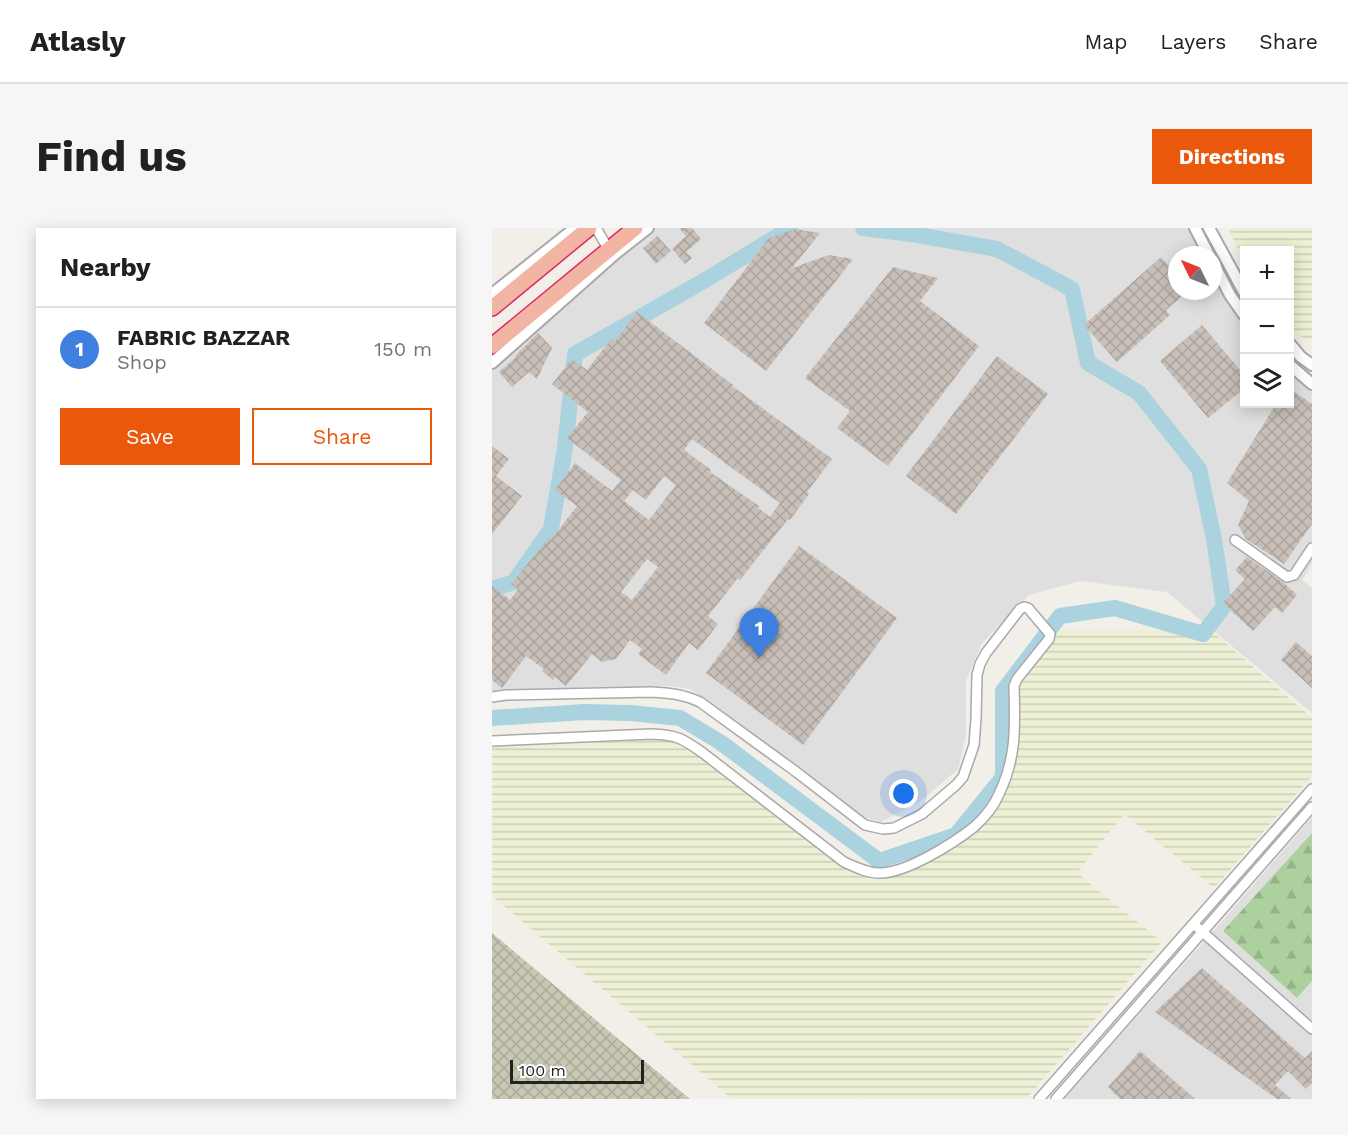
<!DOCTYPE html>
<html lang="en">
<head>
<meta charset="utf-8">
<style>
  :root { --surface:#fff; --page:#f6f6f6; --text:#202124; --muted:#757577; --line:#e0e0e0; --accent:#ea580c }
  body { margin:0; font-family:"Work Sans",sans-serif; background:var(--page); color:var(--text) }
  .controls { position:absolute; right:18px; top:18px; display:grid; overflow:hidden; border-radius:0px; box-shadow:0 3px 15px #0003 }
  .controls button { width:54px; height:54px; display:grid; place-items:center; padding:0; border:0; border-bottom:2px solid var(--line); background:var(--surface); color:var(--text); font:30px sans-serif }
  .compass { position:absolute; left:676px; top:18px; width:54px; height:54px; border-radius:50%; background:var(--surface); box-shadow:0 3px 15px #0003; rotate:313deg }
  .scale { position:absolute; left:18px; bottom:15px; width:134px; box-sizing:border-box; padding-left:6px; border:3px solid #222; border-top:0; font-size:16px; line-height:21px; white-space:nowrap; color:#222; -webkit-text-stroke:4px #fff; paint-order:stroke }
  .you { position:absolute; left:412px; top:566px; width:21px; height:21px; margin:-15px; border:4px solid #fff; border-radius:50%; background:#1a73e8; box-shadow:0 0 0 9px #1a73e833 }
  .badge { display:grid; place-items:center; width:39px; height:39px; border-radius:50%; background:var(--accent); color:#fff; font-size:20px; font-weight:700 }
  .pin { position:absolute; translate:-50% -50px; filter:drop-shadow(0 2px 3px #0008) }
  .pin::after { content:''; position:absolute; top:32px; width:21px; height:18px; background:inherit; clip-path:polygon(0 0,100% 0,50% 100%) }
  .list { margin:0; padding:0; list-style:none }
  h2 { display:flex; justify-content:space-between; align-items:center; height:78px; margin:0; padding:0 24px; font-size:26px }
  h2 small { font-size:20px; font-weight:400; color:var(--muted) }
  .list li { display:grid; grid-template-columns:39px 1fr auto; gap:18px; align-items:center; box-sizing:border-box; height:84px; padding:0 24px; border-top:2px solid var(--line) }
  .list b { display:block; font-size:22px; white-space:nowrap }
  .list p { margin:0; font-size:20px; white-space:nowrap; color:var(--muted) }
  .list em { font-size:20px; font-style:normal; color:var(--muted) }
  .actions { display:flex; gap:12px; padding:18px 24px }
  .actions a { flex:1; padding:14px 0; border:2px solid var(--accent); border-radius:0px; text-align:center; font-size:21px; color:var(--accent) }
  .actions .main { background:var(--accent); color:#fff }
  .icon { flex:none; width:33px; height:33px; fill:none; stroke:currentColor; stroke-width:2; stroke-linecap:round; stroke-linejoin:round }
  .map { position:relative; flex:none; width:820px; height:871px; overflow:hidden; border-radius:0px }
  header { display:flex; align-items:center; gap:36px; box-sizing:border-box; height:84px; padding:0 30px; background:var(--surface); border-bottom:2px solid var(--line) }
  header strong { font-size:28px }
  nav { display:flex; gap:33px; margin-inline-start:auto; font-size:21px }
  .intro { display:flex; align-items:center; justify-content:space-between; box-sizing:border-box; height:144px; padding:0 36px }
  h1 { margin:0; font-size:42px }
  .button { padding:15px 27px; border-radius:0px; background:var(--accent); color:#fff; font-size:21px; font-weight:700 }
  main { display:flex; gap:36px; padding:0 36px }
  aside { flex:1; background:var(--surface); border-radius:0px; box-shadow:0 3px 15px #0003 }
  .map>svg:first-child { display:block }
  .residential { fill:#e0dfdf }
  .construction { fill:url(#construction-cross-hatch) }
  .farmland { fill:url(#farmland-rules) }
  .forest { fill:url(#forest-firs) }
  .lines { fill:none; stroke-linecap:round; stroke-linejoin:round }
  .river { stroke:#aad3df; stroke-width:16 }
  .building { fill:url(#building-cross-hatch); fill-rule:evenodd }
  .minor-casing { stroke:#a9a9a9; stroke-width:12 }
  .tertiary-casing { stroke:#a9a9a9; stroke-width:14 }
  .trunk-casing { stroke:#dc2a67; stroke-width:18 }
  .minor { stroke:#fff; stroke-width:9 }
  .tertiary { stroke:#fff; stroke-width:10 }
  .trunk { stroke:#f2b4a3; stroke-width:15 }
</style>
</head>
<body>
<header>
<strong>Atlasly</strong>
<nav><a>Map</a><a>Layers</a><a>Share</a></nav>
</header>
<div class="intro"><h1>Find us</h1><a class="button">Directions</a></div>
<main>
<aside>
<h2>Nearby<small></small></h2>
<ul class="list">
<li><span class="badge" style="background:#3f7fe0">1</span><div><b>FABRIC BAZZAR</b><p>Shop</p></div><em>150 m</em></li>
</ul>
<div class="actions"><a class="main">Save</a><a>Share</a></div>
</aside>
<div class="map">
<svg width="820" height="871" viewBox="0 0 820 871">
  <defs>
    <pattern id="construction-cross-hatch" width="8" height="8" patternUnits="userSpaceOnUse" patternTransform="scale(1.5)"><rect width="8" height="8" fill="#c7c7b4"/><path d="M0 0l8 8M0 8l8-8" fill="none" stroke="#abab9a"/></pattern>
    <pattern id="farmland-rules" width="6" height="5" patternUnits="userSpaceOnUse" patternTransform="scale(1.5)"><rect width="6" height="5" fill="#eef0d5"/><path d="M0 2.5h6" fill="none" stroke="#ccceb7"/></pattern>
    <pattern id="forest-firs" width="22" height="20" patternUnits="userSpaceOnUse" patternTransform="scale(1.5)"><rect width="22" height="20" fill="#add19e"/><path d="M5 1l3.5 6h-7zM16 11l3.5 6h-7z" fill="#95b388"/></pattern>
    <pattern id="building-cross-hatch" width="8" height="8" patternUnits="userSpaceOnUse" patternTransform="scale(1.5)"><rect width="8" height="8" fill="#c7bfb8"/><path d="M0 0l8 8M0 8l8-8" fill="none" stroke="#aba49e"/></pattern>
  </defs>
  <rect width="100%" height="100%" fill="#f2efe9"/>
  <g class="residential">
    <path d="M164,0H696L711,27H685V63H721V44L746,86L752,94V176H798V142L807,152L820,161V336L810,352L820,360V485L675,364L588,353L537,367L490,415L474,453V507L466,541L430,572L389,594L368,588L199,461L178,458L0,467V141L124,32Z"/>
    <path d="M820,589V871H571L725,699Z"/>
  </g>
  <path class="construction" d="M0,705L198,871H0Z"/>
  <g class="farmland">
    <path d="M736,0H820V114L803,106L798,100V22H752V34Z"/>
    <path d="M562,402L720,403L820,490V548L722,660L632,586L585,645L670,714L534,871H373L371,869L369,871H240L0,668V518L169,512L194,513L349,638L374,646L390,649L458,620L509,569L523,531L525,516V458L561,410Z"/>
  </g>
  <path class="forest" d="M820,605V753L805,770L731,703Z"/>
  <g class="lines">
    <g class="river">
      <path d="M0,361L22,354L59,301L73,220L83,126L210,54L299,0"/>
      <path d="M0,490L92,484L138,485L188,490L228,514L387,633L464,607L511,549V463L568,388L623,380L711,406L732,378L722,311L707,241L647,165L596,135L580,61L505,21L420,6L371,0"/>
    </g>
  </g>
  <g class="building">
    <path d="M187,0H200L209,11L194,24L200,30L193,36L180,21L194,8Z"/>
    <path d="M303,1L328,5L300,40L337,27L361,31L274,143L212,95L277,10Z"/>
    <path d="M165,8L179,23L164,36L151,20Z"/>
    <path d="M669,29L685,47V63H696L674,82L678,87L625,134L592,97Z"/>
    <path d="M401,39L446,50L428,73L487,118L396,238L345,200L358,183L313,150Z"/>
    <path d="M145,84L241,157L240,158L340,231L315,264L317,266L298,292L296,291L248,352L246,350L216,388L226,396L206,422L197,415L174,447L146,426L150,421L138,412L124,431L110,434L100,426L74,458L63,449L61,452L50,443L52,441L34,428L10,460L0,452V358L18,372L26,361L19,356L57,310L59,312L85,278L63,262L83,235L120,263L129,252L75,210L96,184L60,156L80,131L95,142L120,110L123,113ZM200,211L288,275L278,289L266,280L267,278L218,244L219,242L192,222ZM172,248L184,257L157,292L132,273L141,262L154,272ZM155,331L166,339L140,372L129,364Z"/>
    <path d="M710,97L753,148V160L716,190L668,133Z"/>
    <path d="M46,105L60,120L45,151L37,144L20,159L7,144L24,129L23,128Z"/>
    <path d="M505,128L556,166L464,286L414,248Z"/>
    <path d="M798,161L820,176V296L792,336L754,311L746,297L757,273L735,255L784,176H798Z"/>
    <path d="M0,218L17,231L4,248L30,268L0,306Z"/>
    <path d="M307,318L405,390L311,517L214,445Z"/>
    <path d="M755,329L792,355L805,367L790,385L783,379L761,403L731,375L753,351L743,342Z"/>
    <path d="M804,414L820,428V460L789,432Z"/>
    <path d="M710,740L813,830L820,823V855L814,861L796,843L783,857L799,871H785L663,784Z"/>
    <path d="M648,823L703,871H628L616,859Z"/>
  </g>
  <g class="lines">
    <defs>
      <g id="minor">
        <path d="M104,0L118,24"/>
        <path d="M743,312L795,349L802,347L820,320"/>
        <path d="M0,469L14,467L159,464C177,465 191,466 208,474L303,543L373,597L391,601L402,600L430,586L464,557L471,549L482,517L484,491L485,447L488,436L494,425L528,381L532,379L536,380L558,406L557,411L525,451L522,458C523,497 525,529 507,566C502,578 491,591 482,599C462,615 413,646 387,645C375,645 363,639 352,634L211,525C190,510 185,507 159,506L0,513"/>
        <path d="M706,700L820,801"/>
        <path d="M547,871L820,561"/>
        <path d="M564,871C650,774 734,676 820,579"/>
      </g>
      <g id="tertiary">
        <path d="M703,0L717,27"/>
        <path d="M717,0L752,64"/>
        <path d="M721,34L738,67L752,87"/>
        <path d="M0,66L83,0"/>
        <path d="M798,116L809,129L820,137"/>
        <path d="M0,135L123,26L156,0"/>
        <path d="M798,137L820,156"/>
      </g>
      <g id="trunk">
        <path d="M0,80L97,0"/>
        <path d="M0,118L143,0"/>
      </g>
    </defs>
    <use href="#minor" class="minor-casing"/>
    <use href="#tertiary" class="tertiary-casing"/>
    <use href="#trunk" class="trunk-casing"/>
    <use href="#minor" class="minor"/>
    <use href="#tertiary" class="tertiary"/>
    <use href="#trunk" class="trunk"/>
  </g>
</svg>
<div class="controls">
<button>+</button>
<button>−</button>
<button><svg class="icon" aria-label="layers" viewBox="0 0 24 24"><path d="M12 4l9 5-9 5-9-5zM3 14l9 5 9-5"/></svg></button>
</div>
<svg class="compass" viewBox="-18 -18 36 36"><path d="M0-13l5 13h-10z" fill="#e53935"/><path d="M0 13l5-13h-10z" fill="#757577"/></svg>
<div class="scale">100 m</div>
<div class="you"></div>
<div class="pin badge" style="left:267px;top:430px;background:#3f7fe0">1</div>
</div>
</main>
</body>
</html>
